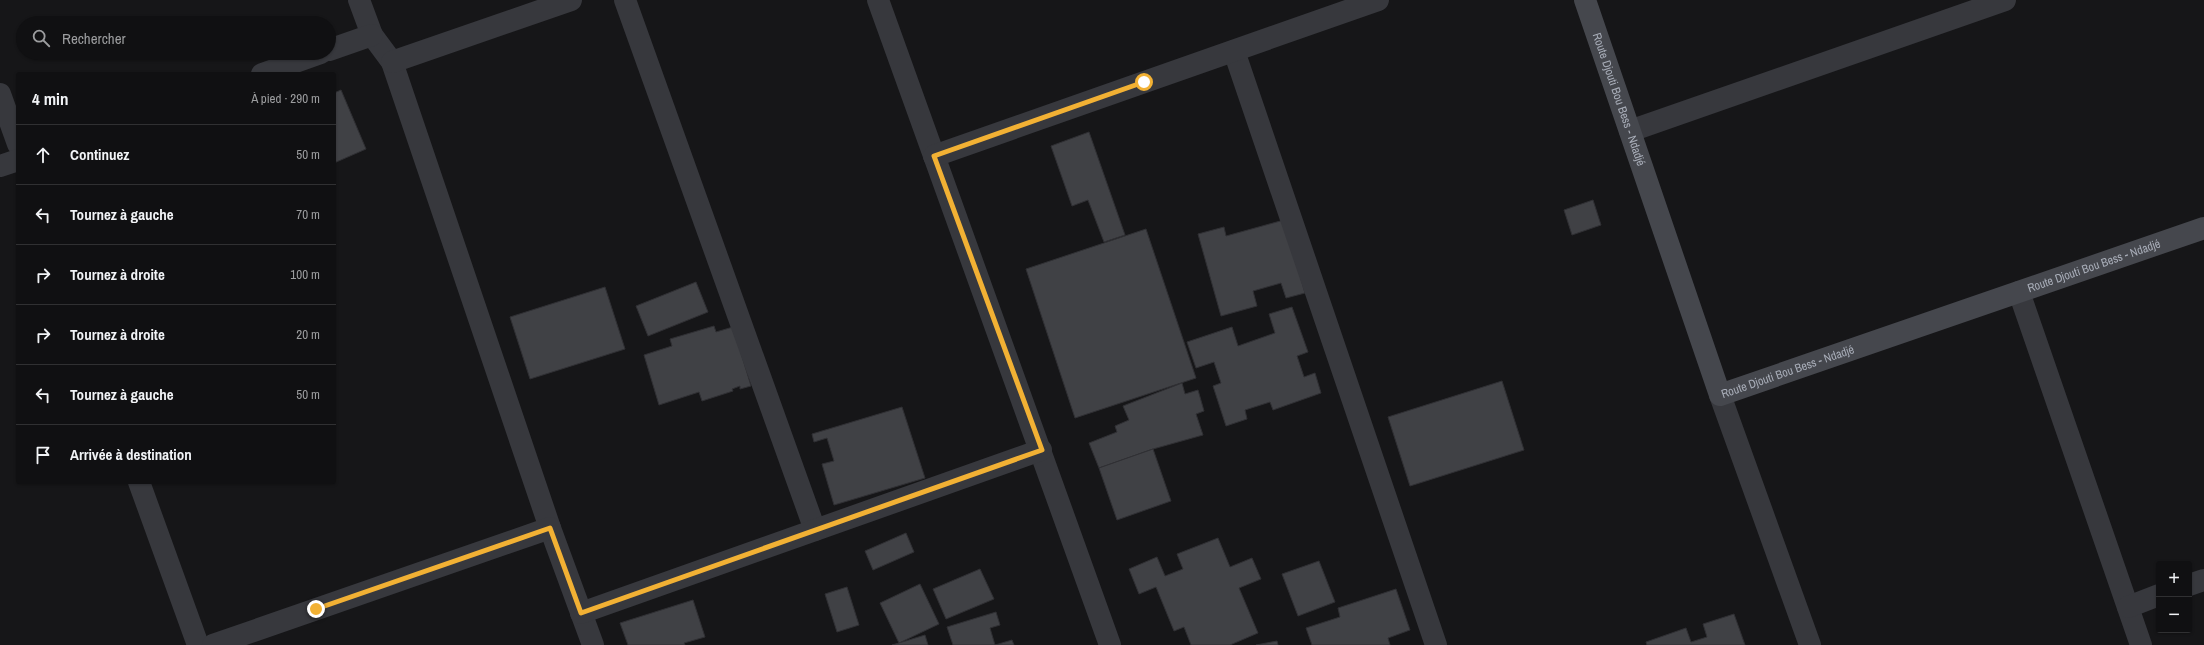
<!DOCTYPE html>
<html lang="fr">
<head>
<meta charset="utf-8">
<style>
  :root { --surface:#101012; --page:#19191b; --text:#f1f3f6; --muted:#9c9d9f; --line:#303032 }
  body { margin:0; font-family:"Archivo Narrow",sans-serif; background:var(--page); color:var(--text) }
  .controls { position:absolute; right:12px; bottom:12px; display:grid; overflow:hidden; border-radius:4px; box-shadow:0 1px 3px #0004 }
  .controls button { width:36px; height:36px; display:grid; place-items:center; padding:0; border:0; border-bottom:1px solid var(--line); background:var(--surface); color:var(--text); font:20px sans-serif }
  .stop { position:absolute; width:12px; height:12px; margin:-9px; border:3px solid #f2b134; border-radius:50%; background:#fff }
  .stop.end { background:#f2b134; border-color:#fff; box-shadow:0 1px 4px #0008 }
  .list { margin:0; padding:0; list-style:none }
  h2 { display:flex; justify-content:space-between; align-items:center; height:52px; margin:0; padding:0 16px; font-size:17px }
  h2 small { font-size:13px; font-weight:400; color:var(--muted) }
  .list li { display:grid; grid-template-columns:26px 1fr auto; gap:12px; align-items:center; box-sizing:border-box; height:60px; padding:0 16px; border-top:1px solid var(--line) }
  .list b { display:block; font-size:15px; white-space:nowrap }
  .list em { font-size:13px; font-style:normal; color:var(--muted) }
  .icon { flex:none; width:22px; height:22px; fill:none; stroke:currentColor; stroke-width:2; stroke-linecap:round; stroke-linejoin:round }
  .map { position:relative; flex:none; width:2204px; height:645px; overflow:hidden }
  .search { position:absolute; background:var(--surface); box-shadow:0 1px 3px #0004; left:16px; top:16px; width:320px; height:44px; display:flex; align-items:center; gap:10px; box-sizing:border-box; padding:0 14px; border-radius:22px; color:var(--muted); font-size:15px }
  .panel { position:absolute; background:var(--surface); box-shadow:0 1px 3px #0004; left:16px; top:72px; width:320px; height:412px; border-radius:4px }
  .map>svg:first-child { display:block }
  .building { fill:#404145; stroke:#303034 }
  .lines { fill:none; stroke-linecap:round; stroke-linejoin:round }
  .minor { stroke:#37383d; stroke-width:22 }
  .tertiary { stroke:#37383d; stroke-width:22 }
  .secondary { stroke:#45474d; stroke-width:22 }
  .route { stroke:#f2b134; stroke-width:5 }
  .labels { text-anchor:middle; stroke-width:3.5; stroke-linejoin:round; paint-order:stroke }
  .street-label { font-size:12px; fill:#a8adb8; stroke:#111113 }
</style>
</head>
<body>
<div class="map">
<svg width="2204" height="645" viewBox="0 0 2204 645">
  <rect width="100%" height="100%" fill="#161618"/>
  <g class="building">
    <path d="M341,90L366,149L334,163V93Z"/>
    <path d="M1089,132L1125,235L1104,242L1088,200L1072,206L1051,146Z"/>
    <path d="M1593,200L1601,225L1572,235L1564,210Z"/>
    <path d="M1284,220L1305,293L1286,298L1281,283L1253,291L1257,306L1221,316L1198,234L1224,227L1226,236Z"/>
    <path d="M1146,229L1196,378L1075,418L1026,269Z"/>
    <path d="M696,282L708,312L648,336L636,306Z"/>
    <path d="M605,287L625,349L530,379L510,317Z"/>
    <path d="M1292,307L1308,352L1297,356L1304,377L1315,373L1321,393L1273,410L1270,402L1245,410L1247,419L1226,426L1213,386L1221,383L1214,362L1196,368L1187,342L1232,327L1238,346L1275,333L1269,314Z"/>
    <path d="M714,326L716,332L733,327L751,386L740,389V386L732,389L733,391L702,401L699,392L659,405L644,355L672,346L670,339Z"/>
    <path d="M1502,381L1524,450L1410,486L1388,417Z"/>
    <path d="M1182,383L1185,394L1198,390L1204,411L1196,414L1203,435L1153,449L1099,468L1089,443L1117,432L1115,426L1129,420L1123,406Z"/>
    <path d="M902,407L925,478L834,505L822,464L834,461L827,438L814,442L812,434Z"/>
    <path d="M1153,449L1171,501L1117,520L1099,468Z"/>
    <path d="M906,533L914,552L873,570L865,551Z"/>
    <path d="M1218,538L1230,567L1252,558L1261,579L1239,588L1258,633L1230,645H1191L1184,627L1174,631L1156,587L1139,594L1129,569L1157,557L1165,576L1183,569L1177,554Z"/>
    <path d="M1319,561L1335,602L1298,616L1282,574Z"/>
    <path d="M980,569L994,599L946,619L933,589Z"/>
    <path d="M920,584L939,624L899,643L880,603Z"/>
    <path d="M847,587L859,625L837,632L825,594Z"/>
    <path d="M1396,589L1410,630L1388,638L1390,645H1312L1306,628L1340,617L1338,608Z"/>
    <path d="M693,600L705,637L684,643L685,645H628L620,623Z"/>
    <path d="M996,612L1000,625L990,628L995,645L1012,640L1014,645H953L947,627Z"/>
    <path d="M1734,614L1745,645H1647L1646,642L1686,628L1691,642L1707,637L1703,624Z"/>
    <path d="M925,635L928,645H892L899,643Z"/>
    <path d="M1277,641L1278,645H1256Z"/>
  </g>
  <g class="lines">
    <g class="minor">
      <path d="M359,0L372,35L392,62L550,528L593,645"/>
      <path d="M625,0L815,530"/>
      <path d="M878,0L1110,645"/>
      <path d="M329,50L372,35"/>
      <path d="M1234,51L1436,645"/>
      <path d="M392,62L571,0"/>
      <path d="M262,74L321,53"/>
      <path d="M0,94L18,144"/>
      <path d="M1630,131L2005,0"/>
      <path d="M934,156L1378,0"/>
      <path d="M0,166L18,160"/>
      <path d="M2019,292L2141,645"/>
      <path d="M139,482L198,645"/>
      <path d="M2189,585L2204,580"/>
      <path d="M2128,607L2159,595"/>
      <path d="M581,613L1041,450"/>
      <path d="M213,645L550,528"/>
    </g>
    <path class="tertiary" d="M1720,395L1810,645"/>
    <path class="secondary" id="s1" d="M1585,0L1720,395L2204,228"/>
  </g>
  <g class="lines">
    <path class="route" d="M316,609L550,528L581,613L1042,450L934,156L1144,82"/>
  </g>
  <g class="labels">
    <g class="street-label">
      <text dy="4" stroke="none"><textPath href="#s1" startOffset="105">Route Djouti Bou Bess - Ndadjé</textPath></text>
      <text dy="4" stroke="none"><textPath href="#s1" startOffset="813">Route Djouti Bou Bess - Ndadjé</textPath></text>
      <text dy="4" stroke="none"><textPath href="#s1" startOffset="489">Route Djouti Bou Bess - Ndadjé</textPath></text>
    </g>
  </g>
</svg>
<div class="controls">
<button>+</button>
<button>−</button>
</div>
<div class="stop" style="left:1144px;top:82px"></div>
<div class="stop end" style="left:316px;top:609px"></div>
<div class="search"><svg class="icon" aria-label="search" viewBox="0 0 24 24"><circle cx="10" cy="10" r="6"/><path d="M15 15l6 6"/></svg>Rechercher</div>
<section class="panel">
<h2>4 min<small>À pied · 290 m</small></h2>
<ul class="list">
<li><svg class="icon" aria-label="ahead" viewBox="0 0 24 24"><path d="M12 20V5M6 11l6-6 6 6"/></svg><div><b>Continuez</b></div><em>50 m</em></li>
<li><svg class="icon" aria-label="left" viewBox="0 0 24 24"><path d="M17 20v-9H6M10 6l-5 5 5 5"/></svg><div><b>Tournez à gauche</b></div><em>70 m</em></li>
<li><svg class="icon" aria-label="right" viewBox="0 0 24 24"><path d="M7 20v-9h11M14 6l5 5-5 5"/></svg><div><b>Tournez à droite</b></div><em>100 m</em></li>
<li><svg class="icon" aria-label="right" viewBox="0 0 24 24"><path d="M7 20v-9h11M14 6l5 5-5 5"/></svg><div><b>Tournez à droite</b></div><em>20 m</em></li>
<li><svg class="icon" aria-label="left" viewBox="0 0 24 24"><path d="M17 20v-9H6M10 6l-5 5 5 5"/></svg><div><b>Tournez à gauche</b></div><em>50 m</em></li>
<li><svg class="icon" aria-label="arrive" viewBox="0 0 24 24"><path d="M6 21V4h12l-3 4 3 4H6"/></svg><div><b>Arrivée à destination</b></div></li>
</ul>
</section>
</div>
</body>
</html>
